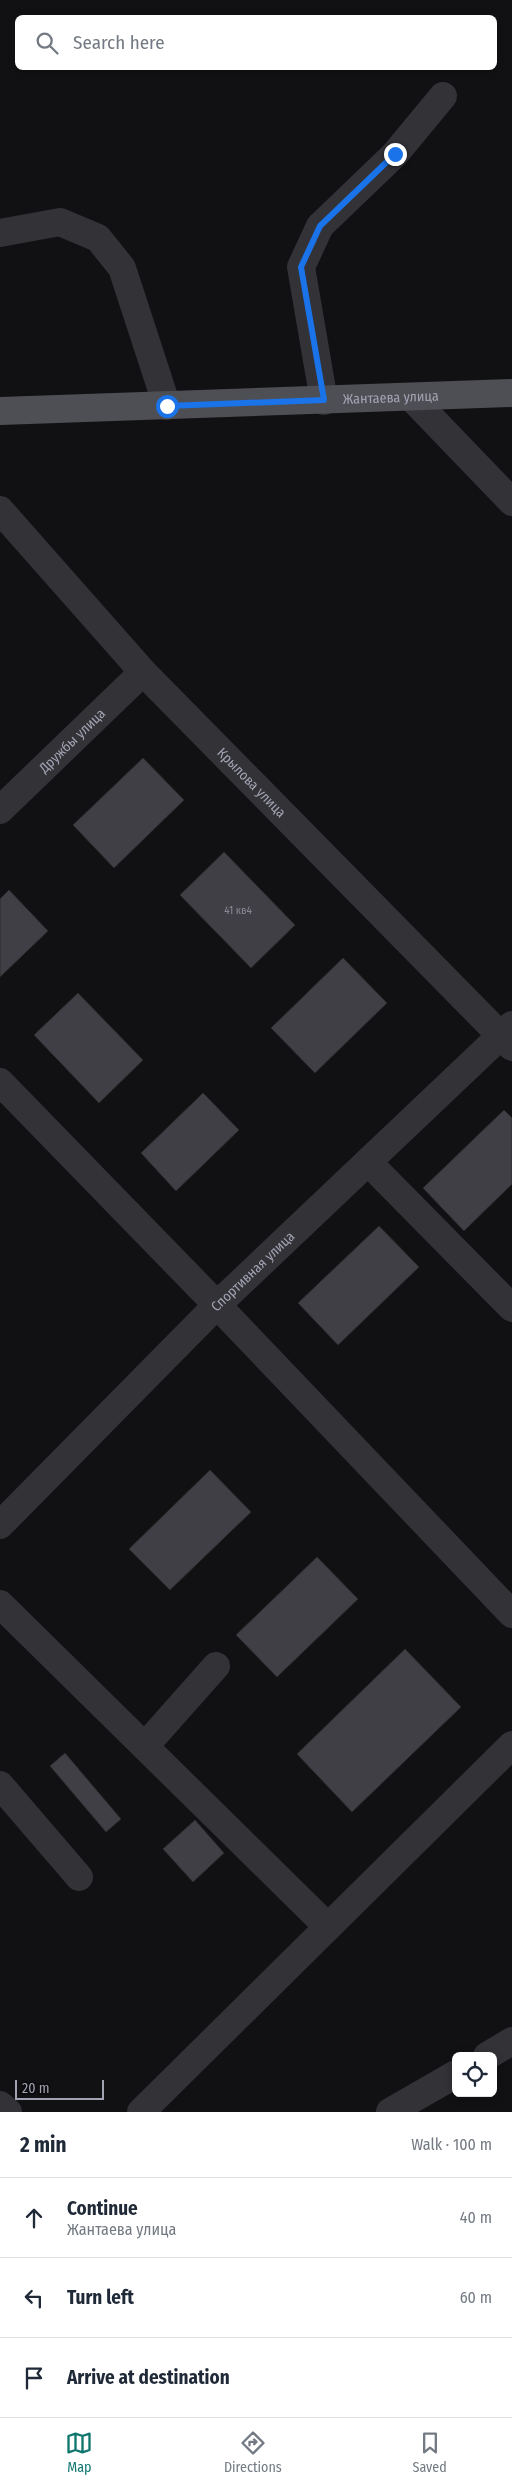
<!DOCTYPE html>
<html lang="en">
<head>
<meta charset="utf-8">
<style>
  :root { --surface:#fff; --page:#f2f2f3; --text:#1f2937; --muted:#747a83; --line:#e0e1e3; --accent:#0f766e }
  body { margin:0; font-family:"Fira Sans Condensed",sans-serif; background:var(--page); color:var(--text) }
  .controls { position:absolute; right:15px; bottom:15px; display:grid; overflow:hidden; border-radius:8px; box-shadow:0 2px 8px #0003 }
  .controls button { width:45px; height:45px; display:grid; place-items:center; padding:0; border:0; border-bottom:1px solid var(--line); background:var(--surface); color:var(--text); font:25px sans-serif }
  .scale { position:absolute; left:15px; bottom:12px; width:89px; box-sizing:border-box; padding-left:5px; border:2px solid #a2a3b2; border-top:0; font-size:14px; line-height:18px; white-space:nowrap; color:#a2a3b2; -webkit-text-stroke:4px #0c0b0d; paint-order:stroke }
  .stop { position:absolute; width:15px; height:15px; margin:-11px; border:4px solid #1a73e8; border-radius:50%; background:#fff }
  .stop.end { background:#1a73e8; border-color:#fff; box-shadow:0 1px 5px #0008 }
  .list { margin:0; padding:0; list-style:none }
  h2 { display:flex; justify-content:space-between; align-items:center; height:65px; margin:0; padding:0 20px; font-size:21px }
  h2 small { font-size:16px; font-weight:400; color:var(--muted) }
  .list li { display:grid; grid-template-columns:32px 1fr auto; gap:15px; align-items:center; box-sizing:border-box; height:80px; padding:0 20px; border-top:1px solid var(--line) }
  .list b { display:block; font-size:19px; white-space:nowrap }
  .list p { margin:0; font-size:16px; white-space:nowrap; color:var(--muted) }
  .list em { font-size:16px; font-style:normal; color:var(--muted) }
  .icon { flex:none; width:28px; height:28px; fill:none; stroke:currentColor; stroke-width:2; stroke-linecap:round; stroke-linejoin:round }
  .map { position:relative; flex:none; width:512px; height:2112px; overflow:hidden }
  .search { position:absolute; background:var(--surface); box-shadow:0 2px 8px #0003; left:15px; right:15px; top:15px; height:55px; display:flex; align-items:center; gap:12px; box-sizing:border-box; padding:0 18px; border-radius:8px; color:var(--muted); font-size:19px }
  .sheet { height:305px; background:var(--surface) }
  nav { display:flex; justify-content:space-around; align-items:center; box-sizing:border-box; height:70px; border-top:1px solid var(--line); background:var(--surface); font-size:14px; color:var(--muted) }
  nav a { display:grid; justify-items:center; gap:2px }
  nav .on { color:var(--accent) }
  .map>svg:first-child { display:block }
  .building { fill:#403f45; stroke:#2b2b2e }
  .lines { fill:none; stroke-linecap:round; stroke-linejoin:round }
  .minor { stroke:#323237; stroke-width:28 }
  .major { stroke:#4e4e55; stroke-width:28 }
  .route { stroke:#1a73e8; stroke-width:6 }
  .labels { text-anchor:middle; stroke-width:4.5; stroke-linejoin:round; paint-order:stroke }
  .number-label { font-size:11px; fill:#8a8a97 }
  .street-label { font-size:14px; fill:#a2a3b2; stroke:#0c0b0d }
</style>
</head>
<body>
<div class="map">
<svg width="512" height="2112" viewBox="0 0 512 2112">
  <rect width="100%" height="100%" fill="#111012"/>
  <g class="building">
    <path d="M143,758L184,800L114,868L73,825Z"/>
    <path d="M224,852L295,925L251,968L180,895Z"/>
    <path d="M9,890L48,931L0,977V899Z"/>
    <path d="M343,958L387,1003L315,1073L271,1028Z"/>
    <path d="M78,993L143,1060L99,1103L34,1035Z"/>
    <path d="M203,1093L239,1130L176,1191L141,1153Z"/>
    <path d="M504,1110L512,1118V1184L464,1231L423,1188Z"/>
    <path d="M379,1226L419,1267L338,1345L298,1303Z"/>
    <path d="M210,1470L251,1512L170,1590L129,1549Z"/>
    <path d="M317,1557L358,1599L277,1677L236,1635Z"/>
    <path d="M405,1649L461,1707L352,1812L297,1754Z"/>
    <path d="M65,1753L121,1819L106,1832L50,1766Z"/>
    <path d="M195,1820L224,1853L193,1882L163,1849Z"/>
  </g>
  <g class="lines">
    <g class="minor">
      <path d="M0,233L60,222L98,238L122,268L167,406"/>
      <path d="M411,397L512,502"/>
      <path d="M324,401L301,267L320,226L395,154L443,96"/>
      <path id="s1" d="M0,510L143,672L512,1047"/>
      <path id="s2" d="M0,810L143,672"/>
      <path d="M0,1082L217,1305L512,1614"/>
      <path d="M368,1162L512,1308"/>
      <path id="s3" d="M0,1525L217,1305L512,1025"/>
      <path d="M0,1604L328,1927"/>
      <path d="M145,1746L216,1666"/>
      <path d="M0,1785L79,1877"/>
      <path d="M487,2056L512,2041"/>
      <path d="M0,2105L8,2112"/>
      <path d="M141,2112L512,1745"/>
      <path d="M390,2112L456,2074"/>
    </g>
    <path class="major" id="s4" d="M0,411L512,393"/>
  </g>
  <g class="lines">
    <path class="route" d="M167,406L324,400L301,267L320,226L395,154"/>
  </g>
  <g class="labels">
    <g class="number-label">
      <text x="238" y="914">41 кв4</text>
    </g>
    <g class="street-label">
      <text dy="5" stroke="none"><textPath href="#s4" startOffset="391">Жантаева улица</textPath></text>
      <text dy="5" stroke="none"><textPath href="#s2" startOffset="100">Дружбы улица</textPath></text>
      <text dy="5" stroke="none"><textPath href="#s1" startOffset="371">Крылова улица</textPath></text>
      <text dy="5" stroke="none"><textPath href="#s3" startOffset="358">Спортивная улица</textPath></text>
    </g>
  </g>
</svg>
<div class="controls">
<button><svg class="icon" aria-label="locate" viewBox="0 0 24 24"><circle cx="12" cy="12" r="6"/><path d="M12 2v4M12 18v4M2 12h4M18 12h4"/></svg></button>
</div>
<div class="scale">20 m</div>
<div class="stop" style="left:167px;top:406px"></div>
<div class="stop end" style="left:395px;top:154px"></div>
<div class="search"><svg class="icon" aria-label="search" viewBox="0 0 24 24"><circle cx="10" cy="10" r="6"/><path d="M15 15l6 6"/></svg>Search here</div>
</div>
<section class="sheet">
<h2>2 min<small>Walk · 100 m</small></h2>
<ul class="list">
<li><svg class="icon" aria-label="ahead" viewBox="0 0 24 24"><path d="M12 20V5M6 11l6-6 6 6"/></svg><div><b>Continue</b><p>Жантаева улица</p></div><em>40 m</em></li>
<li><svg class="icon" aria-label="left" viewBox="0 0 24 24"><path d="M17 20v-9H6M10 6l-5 5 5 5"/></svg><div><b>Turn left</b></div><em>60 m</em></li>
<li><svg class="icon" aria-label="arrive" viewBox="0 0 24 24"><path d="M6 21V4h12l-3 4 3 4H6"/></svg><div><b>Arrive at destination</b></div></li>
</ul>
</section>
<nav>
<a class="on"><svg class="icon" aria-label="map" viewBox="0 0 24 24"><path d="M3 6l6-2 6 2 6-2v14l-6 2-6-2-6 2zM9 4v14M15 6v14"/></svg>Map</a>
<a><svg class="icon" aria-label="directions" viewBox="0 0 24 24"><path d="M12 3l9 9-9 9-9-9zM9 14v-3h6M13 9l2 2-2 2"/></svg>Directions</a>
<a><svg class="icon" aria-label="saved" viewBox="0 0 24 24"><path d="M7 4h10v16l-5-4-5 4z"/></svg>Saved</a>
</nav>
</body>
</html>
